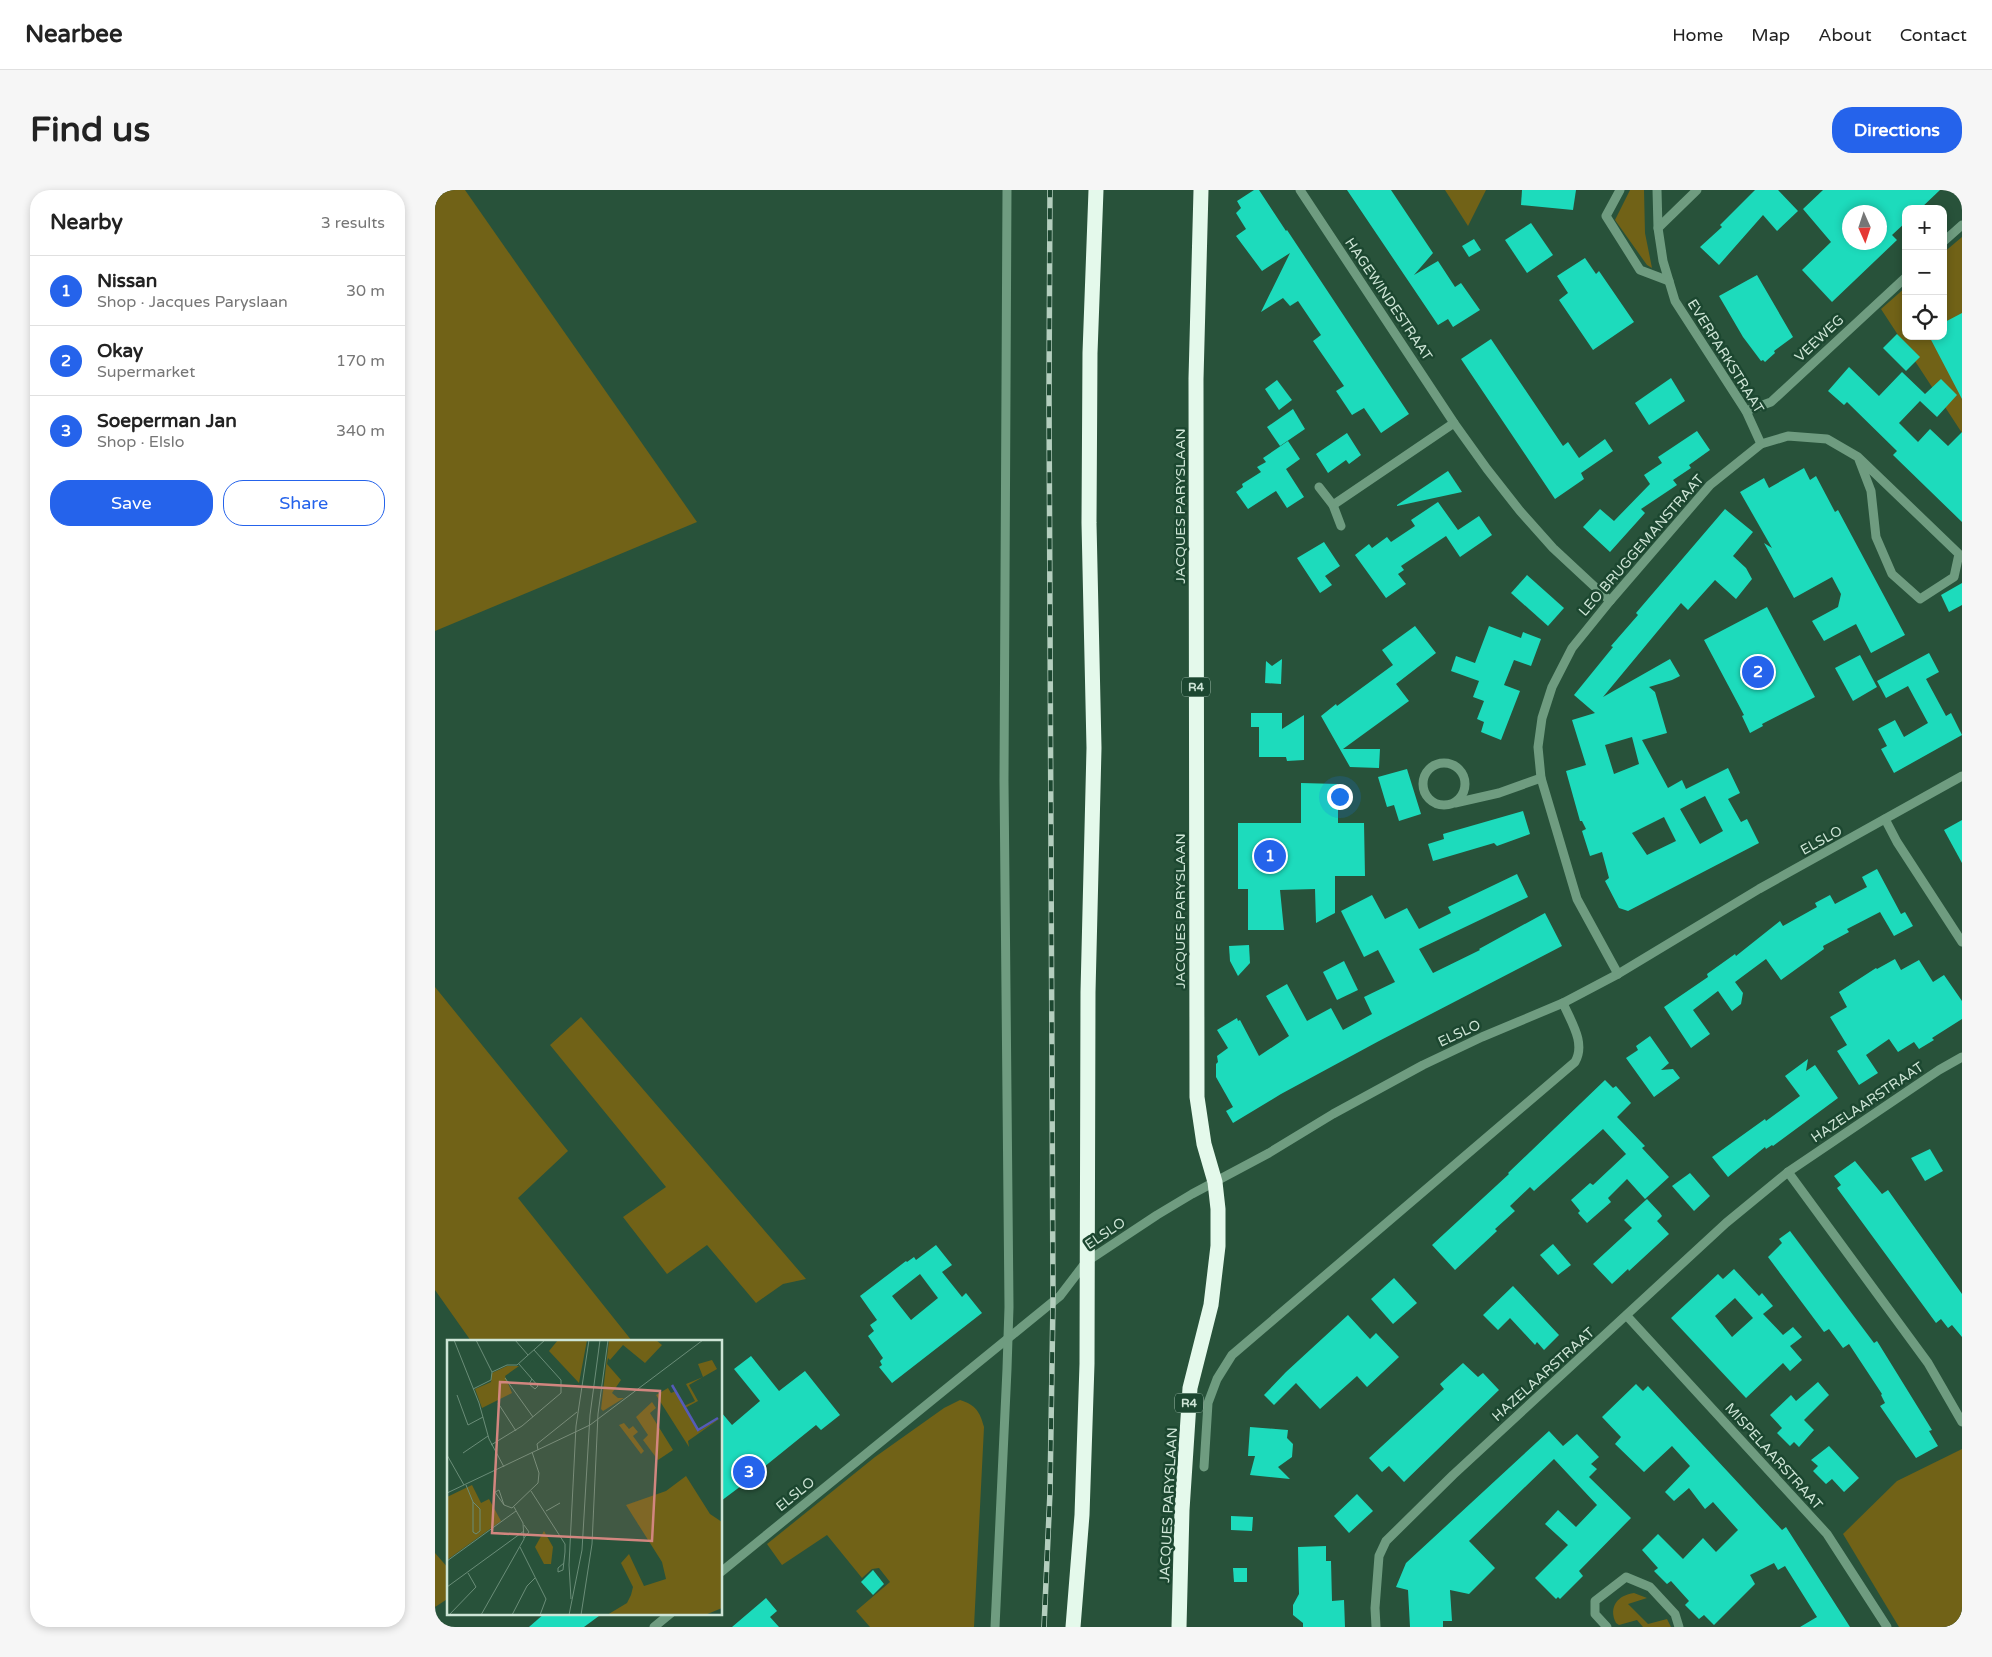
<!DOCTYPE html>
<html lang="en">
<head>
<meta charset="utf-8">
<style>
  :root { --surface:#fff; --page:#f6f6f6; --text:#222; --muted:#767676; --line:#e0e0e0; --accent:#2563eb }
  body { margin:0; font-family:"Varela Round",sans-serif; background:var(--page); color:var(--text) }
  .controls { position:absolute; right:15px; top:15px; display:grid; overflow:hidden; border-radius:10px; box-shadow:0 2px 8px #0003 }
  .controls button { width:45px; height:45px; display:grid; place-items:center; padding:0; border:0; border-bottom:1px solid var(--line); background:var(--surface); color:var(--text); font:25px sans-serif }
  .compass { position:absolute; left:1407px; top:15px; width:45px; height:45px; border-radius:50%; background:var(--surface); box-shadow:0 2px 8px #0003; rotate:177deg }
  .you { position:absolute; left:904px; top:606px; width:18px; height:18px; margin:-12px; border:4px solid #fff; border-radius:50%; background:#1a73e8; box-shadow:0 0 0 8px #1a73e833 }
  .badge { display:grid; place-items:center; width:32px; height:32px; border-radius:50%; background:var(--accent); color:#fff; font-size:16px; font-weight:700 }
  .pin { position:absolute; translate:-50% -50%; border:2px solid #fff; box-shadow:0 1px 5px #0006 }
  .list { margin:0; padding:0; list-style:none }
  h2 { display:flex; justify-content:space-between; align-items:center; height:65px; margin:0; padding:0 20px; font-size:21px }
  h2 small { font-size:16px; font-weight:400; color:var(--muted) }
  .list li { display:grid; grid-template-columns:32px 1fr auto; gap:15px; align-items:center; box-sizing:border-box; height:70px; padding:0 20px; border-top:1px solid var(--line) }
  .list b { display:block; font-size:19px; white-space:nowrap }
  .list p { margin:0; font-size:16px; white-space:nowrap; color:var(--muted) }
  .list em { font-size:16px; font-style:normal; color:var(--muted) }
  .actions { display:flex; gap:10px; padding:15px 20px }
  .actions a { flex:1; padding:11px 0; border:1px solid var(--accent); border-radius:20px; text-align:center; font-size:18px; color:var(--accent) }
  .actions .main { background:var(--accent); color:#fff }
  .icon { flex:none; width:28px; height:28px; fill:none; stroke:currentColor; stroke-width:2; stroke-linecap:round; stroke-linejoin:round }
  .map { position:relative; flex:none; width:1527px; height:1437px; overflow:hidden; border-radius:20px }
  header { display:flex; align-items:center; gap:30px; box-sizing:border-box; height:70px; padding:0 25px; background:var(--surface); border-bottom:1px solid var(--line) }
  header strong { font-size:24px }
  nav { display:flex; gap:28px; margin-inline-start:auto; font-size:18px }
  .intro { display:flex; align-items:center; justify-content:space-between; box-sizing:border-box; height:120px; padding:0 30px }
  h1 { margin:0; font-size:35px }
  .button { padding:12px 22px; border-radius:20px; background:var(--accent); color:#fff; font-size:18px; font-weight:700 }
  main { display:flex; gap:30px; padding:0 30px }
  aside { flex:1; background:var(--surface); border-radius:20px; box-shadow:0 2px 8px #0003 }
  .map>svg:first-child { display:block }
  .green { fill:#716217 }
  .building { fill:#1ddbbc; fill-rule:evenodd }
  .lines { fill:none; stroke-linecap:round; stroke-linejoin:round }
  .minor { stroke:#6f9c80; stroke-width:9 }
  .highway { stroke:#e4f9eb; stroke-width:15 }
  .rail-casing { stroke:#b4cebe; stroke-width:5.5 }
  .rail { stroke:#1c4730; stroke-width:4; stroke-dasharray:11; stroke-linecap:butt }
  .labels { text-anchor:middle; stroke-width:5; stroke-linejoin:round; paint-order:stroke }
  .shield { fill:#1c4730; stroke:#99b6a4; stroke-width:1 }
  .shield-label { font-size:12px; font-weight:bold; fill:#cee5d6 }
  .street-label { font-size:14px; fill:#cee5d6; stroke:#1c4730 }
  .inset-river { fill:none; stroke:#555bb8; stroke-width:2.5 }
  .inset-road { fill:none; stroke:#6a8d78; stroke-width:1 }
  .view { fill:#d2867f; fill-opacity:0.15; stroke:#d2867f; stroke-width:2.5 }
  .inset-edge { fill:none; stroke:#cee5d6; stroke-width:2.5 }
</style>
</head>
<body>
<header>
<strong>Nearbee</strong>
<nav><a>Home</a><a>Map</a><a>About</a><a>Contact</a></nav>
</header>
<div class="intro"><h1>Find us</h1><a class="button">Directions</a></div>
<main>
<aside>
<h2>Nearby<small>3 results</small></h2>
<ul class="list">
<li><span class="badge">1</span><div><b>Nissan</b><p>Shop · Jacques Paryslaan</p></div><em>30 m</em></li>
<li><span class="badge">2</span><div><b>Okay</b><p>Supermarket</p></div><em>170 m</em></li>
<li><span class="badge">3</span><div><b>Soeperman Jan</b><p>Shop · Elslo</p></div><em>340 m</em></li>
</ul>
<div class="actions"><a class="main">Save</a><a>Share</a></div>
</aside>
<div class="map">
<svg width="1527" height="1437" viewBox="0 0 1527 1437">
  <rect width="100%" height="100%" fill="#28523a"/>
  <g class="green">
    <path d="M0,0H30L262,332L0,441Z"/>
    <path d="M1010,0H1051L1033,36Z"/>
    <path d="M1195,0H1209L1210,43L1217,78L1212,75L1180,30Z"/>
    <path d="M1527,47V243L1446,119L1471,97V146H1508V63Z"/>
    <path d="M0,797L133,961L83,1008L197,1151H36L0,1100Z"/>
    <path d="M146,827L371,1089L348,1094L321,1113L272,1055L232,1084L188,1027L231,997L115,855Z"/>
    <path d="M525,1210C541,1215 545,1222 549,1237L539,1437H435L421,1421L455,1392L444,1378L437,1379L427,1388L392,1345L347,1375L332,1354L440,1267L509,1218Z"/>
    <path d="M1527,1259V1437H1464L1408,1344L1462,1291Z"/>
    <path d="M0,1363L14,1379V1408L0,1417Z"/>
    <path d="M1199,1403L1212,1408L1193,1414L1213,1434L1232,1429L1236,1437H1208L1202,1430L1184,1435L1181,1433C1173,1417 1183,1405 1199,1403Z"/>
  </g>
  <g class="building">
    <path d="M819,0H824L851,41L852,40L974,224L946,243L929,218L917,225L901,201L909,196L878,151L886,145L863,111L855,116L848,108L826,122L855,63L827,81L801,46L811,39L801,23L806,18L802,11Z"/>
    <path d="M912,0H956L998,63L979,85L1003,71L1020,97L1026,93L1045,120L1018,137L1013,129L1003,135Z"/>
    <path d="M1087,0H1141L1138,20L1086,15Z"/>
    <path d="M1320,0H1343L1363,21L1342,41L1328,25L1284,75L1265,57L1287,37L1285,35Z"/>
    <path d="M1388,0H1505L1485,19H1471V32L1457,45L1462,50L1397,112L1367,80L1396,52L1368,19ZM1414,22H1444V52H1414Z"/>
    <path d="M1096,33L1118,65L1092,83L1070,50Z"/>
    <path d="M1039,49L1046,60L1034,67L1027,56Z"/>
    <path d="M1150,68L1161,84L1164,81L1199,132L1158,160L1124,110L1133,103L1122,86Z"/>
    <path d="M1322,85L1358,147L1339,161L1340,163L1330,172L1328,170L1326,171L1308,147L1284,106Z"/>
    <path d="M1527,123V209L1494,146H1508V133Z"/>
    <path d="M1462,144L1485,167L1471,181L1448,158Z"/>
    <path d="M1056,149L1128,256L1133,252L1144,268L1170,249L1178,261L1146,283L1149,289L1120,309L1026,169Z"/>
    <path d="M1414,177L1444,206L1467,182L1490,204L1506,189L1522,205L1502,227L1485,211L1464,233L1483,252L1495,239L1513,256L1527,242V332L1458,265L1462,261L1412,212L1409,215L1393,201Z"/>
    <path d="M1236,188L1250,211L1214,235L1200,213Z"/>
    <path d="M842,190L857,210L844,220L830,199Z"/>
    <path d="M858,219L870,239L845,256L832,237Z"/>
    <path d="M1262,241L1275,260L1254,275L1256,278L1238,290L1242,295L1206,319L1210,323L1175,362L1148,337L1165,319L1179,331L1215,294L1209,285L1227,273L1223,267Z"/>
    <path d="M912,243L926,265L914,274L911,270L893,283L881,264Z"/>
    <path d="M853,251L865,269L851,279L869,307L852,318L841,301L813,319L801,302L808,297L807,294L826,282L822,277L831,272L828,268Z"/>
    <path d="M1369,278L1375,290L1381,286L1400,322L1403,320L1470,445L1436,463L1421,434L1389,451L1377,431L1403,417L1406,404L1397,387L1359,408L1329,353L1337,358L1305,302L1329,288L1334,298Z"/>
    <path d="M1013,281L1027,302L962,316V315Z"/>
    <path d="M1003,312L1023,340L1044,326L1057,345L1025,367L1011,346L966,376L969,380L963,384L971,394L951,408L920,365L934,354L937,358L952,347L956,352L980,336L976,330Z"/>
    <path d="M1290,319L1318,342L1298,366L1311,378L1317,389L1301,409L1280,390L1253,420L1246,413L1168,507L1235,469L1245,486L1237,490L1214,497L1220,502L1232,543L1207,550L1233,598L1247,590L1251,599L1293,578L1305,603L1293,609L1306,632L1312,629L1324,653L1193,721L1184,718L1170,691L1174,688L1167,662L1155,666L1147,641L1151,639L1147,631H1145L1131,581L1151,575L1137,530L1160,523L1139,505L1178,457L1176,456L1203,425L1201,423ZM1197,547L1204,574L1179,584L1170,555ZM1270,606L1288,641L1265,654L1245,619ZM1229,627L1241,651L1212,665L1197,643Z"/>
    <path d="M889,352L905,376L890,386L897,395L885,403L862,368Z"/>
    <path d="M1092,385L1129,418L1113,436L1076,403Z"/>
    <path d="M1527,393V415L1514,422L1506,405Z"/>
    <path d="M1332,417L1380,507L1327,534L1328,536L1315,543L1307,526L1309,525L1269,450Z"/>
    <path d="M980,436L1001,463L961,494L974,511L908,559H945L944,578L915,577L886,526L901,514L902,516L958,475L947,460Z"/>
    <path d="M1054,436L1086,448L1088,442L1106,449L1096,476L1079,470L1069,495L1085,501L1066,550L1046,542L1049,532L1042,529L1049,511L1038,507L1044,491L1016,481L1021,466L1040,473Z"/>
    <path d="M1494,463L1504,482L1491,489L1511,526L1516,523L1527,545L1459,583L1446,559L1452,556L1443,539L1460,530L1469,547L1493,533L1473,496L1451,508L1442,491Z"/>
    <path d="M1425,465L1442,497L1418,511L1400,478Z"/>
    <path d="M847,469L846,494L830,493L831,471L837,476Z"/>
    <path d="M816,523H847V539L869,525V570L852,571L851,567H824V537H816Z"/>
    <path d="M972,579L986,624L964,631L959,615L952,617L943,587Z"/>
    <path d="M866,593L903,594V633H929L930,686H900V723L881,733L880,699L845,700L849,740H813V699H803V633H866Z"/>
    <path d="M1088,621L1095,644L1062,656L1059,653L998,671L993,654L1009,649L1008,644Z"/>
    <path d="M1527,630V673L1509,640Z"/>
    <path d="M1442,679L1466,724L1470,722L1478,736L1459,746L1445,722L1412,739L1414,742L1388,756L1389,759L1346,790L1331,769L1300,792L1308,803L1306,814L1297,821L1283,801L1258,820L1275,844L1256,858L1229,817L1273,787L1272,784L1300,764L1301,766L1345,731L1348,736L1382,717L1380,713L1395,705L1400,714L1432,697L1427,687Z"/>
    <path d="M1082,684L1093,707L984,759L998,783L1045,760L1044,759L1110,723L1127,756L944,851L846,904L798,933L791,921L798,917L781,887V874L783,872L782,866L793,858L782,840L802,828L803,831L805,830L824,866L854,846L831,806L852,794L872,831L896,818L908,840L937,824L929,807L960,792L943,760L929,767L906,721L937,705L950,729L972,718L984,739L1016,723L1013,717Z"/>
    <path d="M814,755L815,773L803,786L795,771L794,756Z"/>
    <path d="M1460,769L1466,780L1484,770L1498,792L1509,785L1527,811V829L1497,848L1499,850L1484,859L1479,852L1463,862L1454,849L1431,865L1443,883L1424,895L1402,861L1412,855L1395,827L1412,817L1404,802L1441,778L1442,779Z"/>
    <path d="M909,771L923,800L902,810L888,782Z"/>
    <path d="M1215,846L1234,873L1226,880L1238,879L1245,888L1219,907L1191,868L1203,860L1201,856Z"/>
    <path d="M1373,869L1371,881L1380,875L1403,908L1338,956L1337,955L1331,959L1330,957L1293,987L1277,967L1330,929L1331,931L1365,906L1350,886Z"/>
    <path d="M1170,890L1178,898L1181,896L1196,913L1182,927L1210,956L1207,958L1234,987L1210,1009L1192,989L1173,1008L1176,1012L1152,1033L1143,1023L1145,1021L1136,1010L1155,993L1158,995L1191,964L1168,939L1099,1001L1095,997L1075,1016L1080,1021L1060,1039L1062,1041L1020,1080L997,1055L1074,984L1073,983Z"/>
    <path d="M1495,959L1508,981L1490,991L1476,968Z"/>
    <path d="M1420,971L1447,1004L1453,1000L1527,1104V1147L1517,1135L1513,1138L1506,1129L1501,1133L1402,998L1406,995L1399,986Z"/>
    <path d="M1255,983L1275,1006L1259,1021L1237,996Z"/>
    <path d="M1212,1009L1225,1023L1227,1026L1222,1031L1234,1044L1194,1081L1193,1079L1177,1094L1158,1074L1197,1038L1189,1030Z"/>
    <path d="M1355,1041L1439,1153L1442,1151L1497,1240L1494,1241L1503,1256L1481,1268L1445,1216L1450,1213L1446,1205L1447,1204L1414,1154L1408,1158L1394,1139L1389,1142L1333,1067L1347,1053L1344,1049Z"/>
    <path d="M1118,1054L1136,1075L1123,1085L1105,1065Z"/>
    <path d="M501,1055L517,1075L507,1082L527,1107L531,1103L547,1123L457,1193L444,1177L447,1175L445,1171L448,1168L433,1146L439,1141L435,1135L442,1130L425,1106L471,1071L472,1072L479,1067L481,1070ZM485,1084L503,1108L476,1130L457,1106Z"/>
    <path d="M1299,1079L1324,1106L1327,1103L1338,1116L1328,1124L1348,1145L1358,1137L1367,1147L1355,1156L1367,1170L1355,1181L1348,1173L1311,1208L1236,1128L1283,1084L1288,1089ZM1300,1108L1318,1128L1297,1147L1280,1126Z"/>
    <path d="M959,1088L982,1113L958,1134L936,1109Z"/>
    <path d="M1078,1096L1124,1145L1109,1160L1102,1152L1100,1155L1075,1128L1063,1140L1048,1125Z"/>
    <path d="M913,1125L935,1149L941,1143L964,1167L932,1197L922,1186L885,1219L861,1193L839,1215L829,1205L851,1182Z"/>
    <path d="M316,1166L344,1201L370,1181L405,1225L386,1240L381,1235L329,1277L330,1278L286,1311V1222L297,1235L325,1211L299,1179Z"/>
    <path d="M1028,1173L1043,1187L1048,1183L1064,1200L969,1292L954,1276L947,1282L934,1268L1009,1199L1005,1194Z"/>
    <path d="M1383,1192L1394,1205L1369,1230L1379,1240L1364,1257L1359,1252L1355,1256L1342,1243L1347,1238L1335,1225L1356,1205L1361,1211Z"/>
    <path d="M1201,1194L1208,1201L1213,1196L1347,1340L1351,1337L1415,1437H1365L1382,1427L1350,1376L1343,1380L1339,1373L1315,1385L1320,1394L1279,1435L1269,1425L1264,1429L1250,1415L1254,1411L1236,1391L1232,1394L1219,1381L1223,1378L1207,1360L1223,1344L1248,1369L1268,1348L1281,1362L1303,1340L1278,1312L1270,1319L1254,1298L1239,1311L1230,1302L1255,1276L1237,1256L1209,1282L1180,1254L1186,1247L1167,1227Z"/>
    <path d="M815,1237L853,1240L852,1248L858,1254L857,1267L843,1277L855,1289L815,1285L820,1266H813Z"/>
    <path d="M1114,1241L1128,1256L1142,1244L1164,1267L1156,1274L1162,1279L1154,1287L1196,1328L1144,1381L1148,1386L1125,1409L1123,1407L1121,1409L1100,1388L1133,1355L1110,1334L1123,1320L1141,1337L1162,1315L1119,1269L1034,1351L1060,1378L1034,1404L1015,1400L1017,1431H1008V1437H975L973,1400L961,1397L971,1373Z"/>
    <path d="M1394,1256L1424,1288L1409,1302L1397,1289L1391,1294L1378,1281L1383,1276L1376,1270Z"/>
    <path d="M922,1304L938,1321L914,1343L899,1326Z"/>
    <path d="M796,1326L818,1327L817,1341L796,1340Z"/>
    <path d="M891,1356V1371H896L897,1411L909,1410L910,1437H868V1433L858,1425V1415L864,1404L863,1357Z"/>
    <path d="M798,1378H812V1392H799Z"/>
    <path d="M438,1380L449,1394L438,1405L426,1392Z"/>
    <path d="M331,1408L342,1421L335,1427L344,1437H297Z"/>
    <path d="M110,1423H168L149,1437H94Z"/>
  </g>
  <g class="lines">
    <g class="minor">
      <path d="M865,0L1019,233L1052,279L1085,321L1118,358L1175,411"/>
      <path d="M1185,0L1171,26L1205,80L1234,91"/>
      <path d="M1222,0L1223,38L1228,71L1240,111L1311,221L1326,254"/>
      <path d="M1223,38L1262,0"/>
      <path d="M1508,52L1527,35"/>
      <path d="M1311,221L1336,212L1471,87"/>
      <path d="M884,297L898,315L906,336"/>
      <path d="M898,315L1019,233"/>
      <circle cx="1009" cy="594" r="21"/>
      <path d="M1020,613L1064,603L1106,588"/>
      <path d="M1450,629L1462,652L1527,752"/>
      <path d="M1183,784L1142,709L1106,588L1103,557L1107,528L1117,497L1137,458L1175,411L1275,295L1326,254L1353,246L1392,249L1423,267L1436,301L1441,347L1457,384L1485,409L1519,387L1524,364L1423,267"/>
      <path d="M1353,982L1493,1173L1527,1232"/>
      <path d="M1192,1126L1392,1344L1452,1437"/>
      <path d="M769,1277L773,1213L782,1189L797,1165L1140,872C1151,853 1136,832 1128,813"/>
      <path d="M286,1382L625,1106L651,1072L722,1025L757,1004L834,963L898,924L988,875L1047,847L1128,813L1183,784L1324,699L1527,586"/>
      <path d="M219,1437L236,1423"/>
      <path d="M560,1437L572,1179L574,1117L569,591L572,0"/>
      <path d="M941,1437L940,1418L944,1366L951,1351L1018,1285L1291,1033L1353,982L1504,880L1527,867"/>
      <path d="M1172,1437L1160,1424V1411L1191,1387L1215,1397L1240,1424L1244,1437"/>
    </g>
    <g class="highway">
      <path d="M638,1437L647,1325L652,1174L653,802L659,558L654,333L655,163L661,0"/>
      <path d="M744,1437L747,1320L755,1198L776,1115L783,1056V1019L780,992L769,954L762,907L761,189L766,0"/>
    </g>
    <defs>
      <path id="rail" d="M609,1437L615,1302L618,1112L614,204L615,0"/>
    </defs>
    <use href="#rail" class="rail-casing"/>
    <use href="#rail" class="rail"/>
  </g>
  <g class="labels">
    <g class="shield">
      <rect x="747" y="487.5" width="28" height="19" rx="4"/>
      <rect x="740" y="1203.5" width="28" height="19" rx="4"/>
    </g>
    <g class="shield-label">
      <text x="761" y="501">R4</text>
      <text x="754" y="1217">R4</text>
    </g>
    <g class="street-label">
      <text transform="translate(954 109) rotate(56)" y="5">HAGEWINDESTRAAT</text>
      <text transform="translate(1384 148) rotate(-43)" y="5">VEEWEG</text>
      <text transform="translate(1291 166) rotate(58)" y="5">EVERPARKSTRAAT</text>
      <text transform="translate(745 316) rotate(-90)" y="5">JACQUES PARYSLAAN</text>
      <text transform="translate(1206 355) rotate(-49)" y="5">LEO BRUGGEMANSTRAAT</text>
      <text transform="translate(1386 650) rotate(-29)" y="5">ELSLO</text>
      <text transform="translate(745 721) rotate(-90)" y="5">JACQUES PARYSLAAN</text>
      <text transform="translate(1024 843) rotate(-25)" y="5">ELSLO</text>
      <text transform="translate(1432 912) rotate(-34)" y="5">HAZELAARSTRAAT</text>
      <text transform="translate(670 1043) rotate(-34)" y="5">ELSLO</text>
      <text transform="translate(1108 1184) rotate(-42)" y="5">HAZELAARSTRAAT</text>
      <text transform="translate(1339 1266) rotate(48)" y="5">MISPELAARSTRAAT</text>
      <text transform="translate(360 1304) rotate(-39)" y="5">ELSLO</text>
      <text transform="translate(733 1315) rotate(-87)" y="5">JACQUES PARYSLAAN</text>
    </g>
  </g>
  <g transform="translate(12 1150)">
    <rect width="275" height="275" fill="#28523a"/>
    <path d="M111,0H140L132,43L102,11ZM162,0H209L215,5L198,23L176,5L163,20L161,18L160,24L174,40L165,53L171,58H177L156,71L154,69ZM265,20L270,29L242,45L251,61L238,68L252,91L275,77L241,101L242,107L209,55L221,48L224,53L229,51L237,66L248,61L239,44L256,37L251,24ZM60,26H72L58,36L65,53L35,68L28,49L44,42L45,33ZM205,62L209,68L203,73L226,110L211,120L196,100L201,95L189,77ZM177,83L182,89L186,86L191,92L186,96L197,111L194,114L172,85ZM239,136L263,174L275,182V268L258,275H160L180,263L184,255L186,247L174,223L182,214L197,246L219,239L215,222L179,165L219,151ZM25,145L34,163L42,159L54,181L0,220V157ZM97,191L106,207L104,224H97L88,207Z" fill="#716217"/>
    <path class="inset-river" d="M225,45L251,90L271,78"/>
    <path class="inset-road" d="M7,0L32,63L42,99L57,127M29,0L45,32M68,0L81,15M72,24L91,46L88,49L82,44L85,39M45,32L60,25H70L98,0M58,38L86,77M26,49L44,40L45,32M10,55L21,85L36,77M51,63L69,91M44,105L75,86L114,53V40L87,10M91,110L90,104L130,72M16,113L41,96M0,115L17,145M19,145L26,162V192L29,194L33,191V169L26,162M84,151L118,204V212L116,230L111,232V228L117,223M0,153L143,85L256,0M57,165L48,152L52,150L57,165L65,168L91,143L92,133L85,112M99,171L113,163M77,198L82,192L77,185M73,207L99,259L93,275M0,221L69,171M0,247L77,191M124,259L122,225L129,86L142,0M2,275L29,247L21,233M34,275L77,199L76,183L67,167M65,275L80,246L88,238M122,275L135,210L143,75L153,0M134,275L145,204L151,74L161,0"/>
    <path class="view" d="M53,42L213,51L205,201L45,193Z"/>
    <rect width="275" height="275" class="inset-edge"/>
  </g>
</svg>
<div class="controls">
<button>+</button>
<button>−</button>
<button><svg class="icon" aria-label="locate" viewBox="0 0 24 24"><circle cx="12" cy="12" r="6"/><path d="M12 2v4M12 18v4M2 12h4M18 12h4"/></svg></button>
</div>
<svg class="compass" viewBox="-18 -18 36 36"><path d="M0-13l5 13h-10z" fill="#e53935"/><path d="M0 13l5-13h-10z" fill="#767676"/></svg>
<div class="you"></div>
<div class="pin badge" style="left:835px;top:666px">1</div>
<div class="pin badge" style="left:1323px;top:482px">2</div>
<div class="pin badge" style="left:314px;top:1282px">3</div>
</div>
</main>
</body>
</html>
